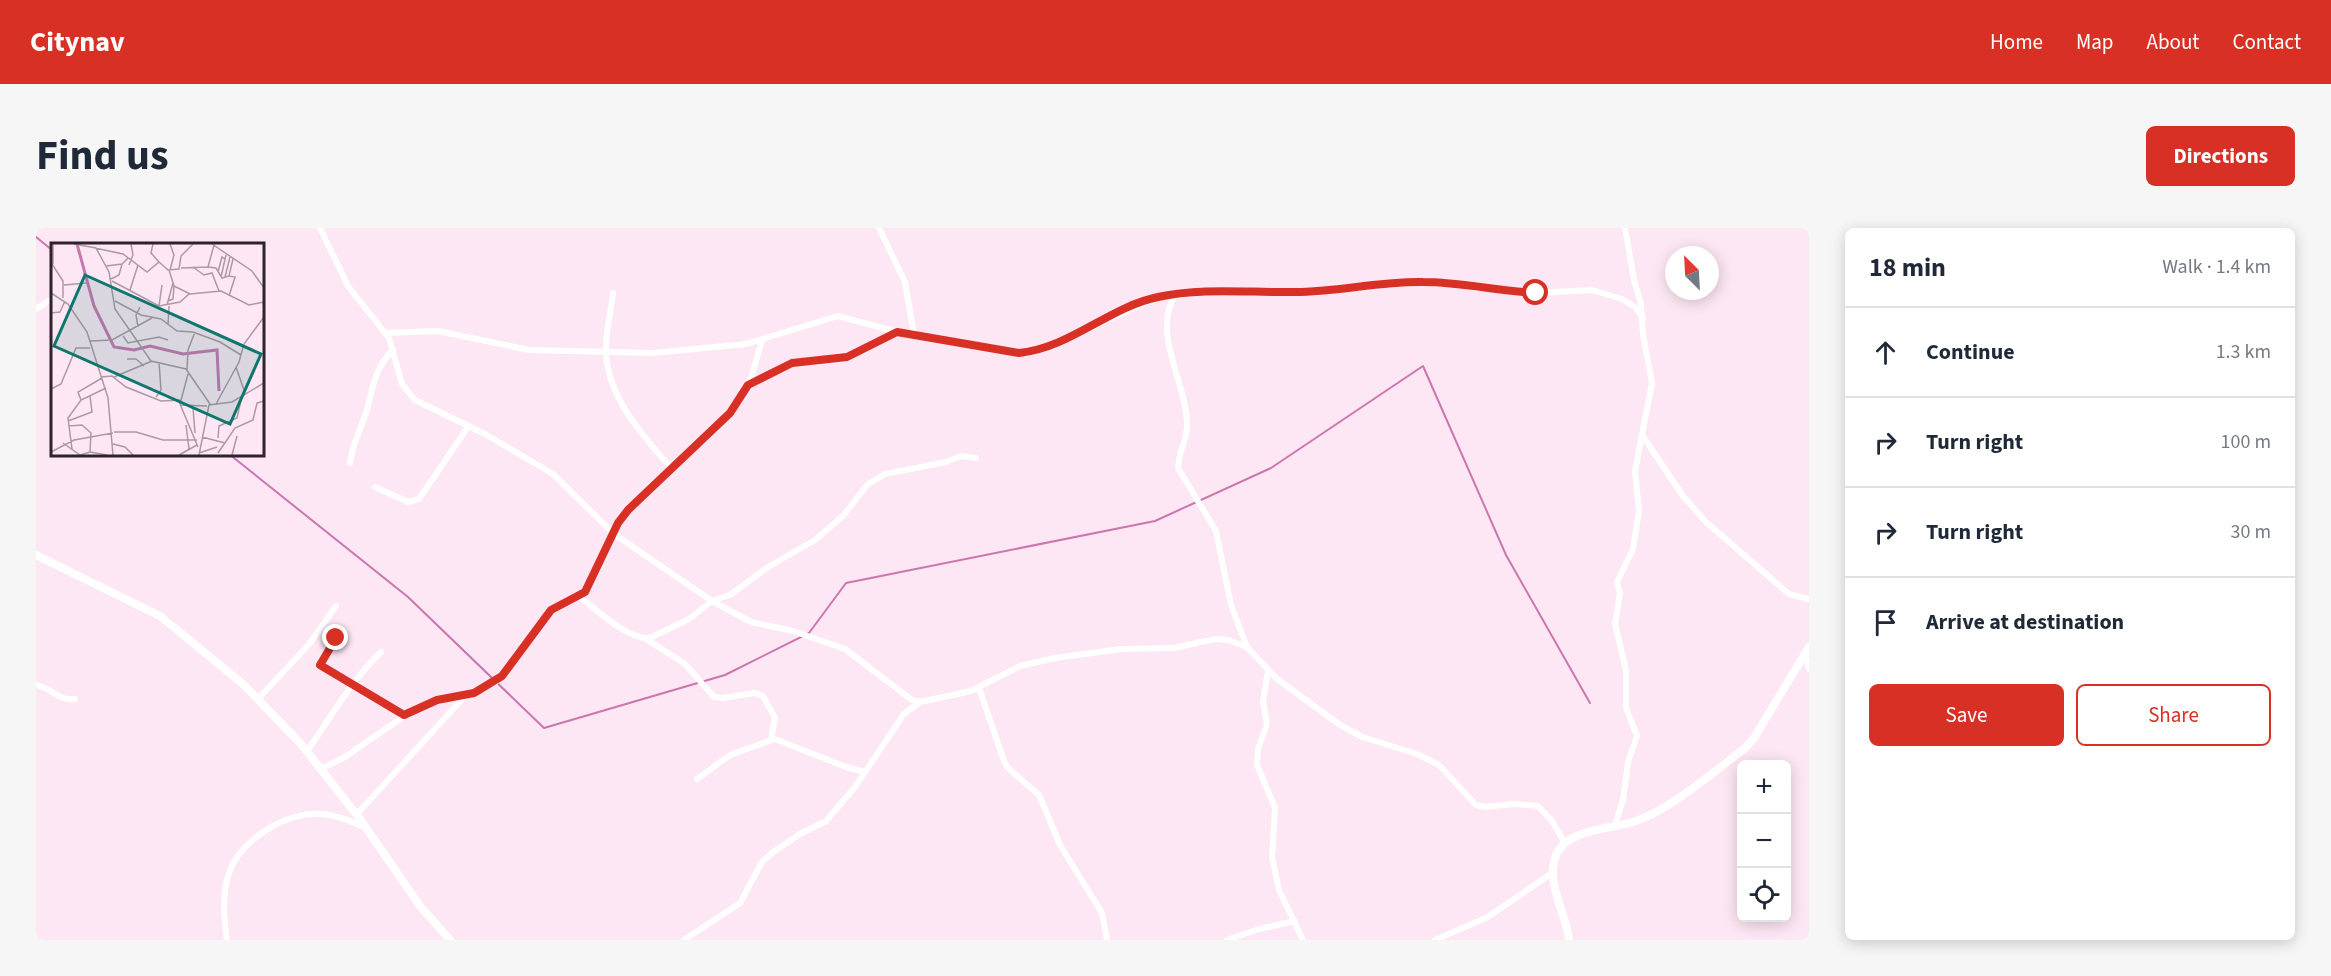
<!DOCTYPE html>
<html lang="en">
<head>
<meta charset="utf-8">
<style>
  :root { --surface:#fff; --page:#f6f6f7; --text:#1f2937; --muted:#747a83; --line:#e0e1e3; --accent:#d93025 }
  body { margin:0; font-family:"Source Sans 3",sans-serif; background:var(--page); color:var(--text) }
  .controls { position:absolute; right:18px; bottom:18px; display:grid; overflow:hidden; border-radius:9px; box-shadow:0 3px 15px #0003 }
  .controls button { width:54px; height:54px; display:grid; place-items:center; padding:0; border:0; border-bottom:2px solid var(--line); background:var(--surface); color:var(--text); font:30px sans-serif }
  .compass { position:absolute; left:1629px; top:18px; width:54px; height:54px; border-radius:50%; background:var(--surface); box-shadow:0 3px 15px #0003; rotate:336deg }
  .stop { position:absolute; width:18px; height:18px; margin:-14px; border:4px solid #d93025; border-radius:50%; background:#fff }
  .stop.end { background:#d93025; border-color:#fff; box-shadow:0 2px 6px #0008 }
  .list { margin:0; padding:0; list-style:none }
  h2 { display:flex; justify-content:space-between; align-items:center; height:78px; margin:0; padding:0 24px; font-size:26px }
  h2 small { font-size:20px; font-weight:400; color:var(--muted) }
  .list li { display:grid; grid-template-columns:39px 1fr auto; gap:18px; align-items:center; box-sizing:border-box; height:90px; padding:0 24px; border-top:2px solid var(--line) }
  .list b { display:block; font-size:22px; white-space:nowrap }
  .list em { font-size:20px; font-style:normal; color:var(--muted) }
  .actions { display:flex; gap:12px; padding:18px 24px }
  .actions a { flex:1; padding:14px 0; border:2px solid var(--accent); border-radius:9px; text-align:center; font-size:21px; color:var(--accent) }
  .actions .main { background:var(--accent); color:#fff }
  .icon { flex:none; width:33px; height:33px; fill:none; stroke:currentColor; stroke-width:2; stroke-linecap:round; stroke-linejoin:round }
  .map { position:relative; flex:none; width:1773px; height:712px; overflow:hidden; border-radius:9px }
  header { display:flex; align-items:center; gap:36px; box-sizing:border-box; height:84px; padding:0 30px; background:var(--accent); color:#fff }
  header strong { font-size:28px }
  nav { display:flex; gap:33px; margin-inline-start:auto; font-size:21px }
  .intro { display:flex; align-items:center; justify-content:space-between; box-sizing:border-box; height:144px; padding:0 36px }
  h1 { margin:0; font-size:42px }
  .button { padding:15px 27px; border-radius:9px; background:var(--accent); color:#fff; font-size:21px; font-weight:700 }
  main { display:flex; gap:36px; padding:0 36px }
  aside { flex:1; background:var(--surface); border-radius:9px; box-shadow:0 3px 15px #0003 }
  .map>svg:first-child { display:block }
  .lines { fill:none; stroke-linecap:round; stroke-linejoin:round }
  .stream { stroke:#cb76af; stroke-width:2 }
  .minor { stroke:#fff; stroke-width:6 }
  .tertiary { stroke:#fff; stroke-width:8 }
  .route { stroke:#d93025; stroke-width:8 }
  .inset-river { fill:none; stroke:#cb76af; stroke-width:3 }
  .inset-road { fill:none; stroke:#ab99a4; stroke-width:1.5 }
  .view { fill:#0f766e; fill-opacity:0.15; stroke:#0f766e; stroke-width:3 }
  .inset-edge { fill:none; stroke:#2f232b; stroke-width:3 }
</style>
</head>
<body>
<header>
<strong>Citynav</strong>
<nav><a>Home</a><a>Map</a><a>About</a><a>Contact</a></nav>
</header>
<div class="intro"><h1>Find us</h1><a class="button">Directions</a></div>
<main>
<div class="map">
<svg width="1773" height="712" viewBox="0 0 1773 712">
  <rect width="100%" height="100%" fill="#fde7f4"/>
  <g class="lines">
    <g class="stream">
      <path d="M0,9L16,22"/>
      <path d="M193,226L372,369L508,500L689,447L773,405L810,355L1119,293L1235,240L1387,138L1470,327L1554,475"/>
    </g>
    <g class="minor">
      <path d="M284,0L312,58L353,110L366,156L379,172L449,206L517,246L578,306L676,373L715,394L757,403L809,421L876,472L884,474L935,463L984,438L1019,430L1085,421L1138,420L1179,411L1192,412L1211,419L1240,450L1304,497L1326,509L1381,526L1403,537L1440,577L1449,579L1478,576L1502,578L1516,593L1529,615"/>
      <path d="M843,0L869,54L878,107"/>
      <path d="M577,65C575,84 569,106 570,125C572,170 607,208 635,240"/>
      <path d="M1139,67C1115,107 1152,156 1151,199C1150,214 1142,227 1142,240L1180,303L1195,377L1211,419"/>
      <path d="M0,81L16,71"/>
      <path d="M350,105L402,103L493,122L617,125L710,116L802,88L869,106L983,125L999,123L1028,112L1121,69L1183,63L1258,64L1385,54L1500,65L1556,62L1586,71L1599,79L1607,90"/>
      <path d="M712,156L756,135L811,129L860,104"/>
      <path d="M1606,207L1647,268L1670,294L1753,366L1773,371"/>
      <path d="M314,235C316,216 324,203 330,185C337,161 338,140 357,122"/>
      <path d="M339,259L372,274L383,271L432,199"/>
      <path d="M543,368C558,380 596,416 616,409L653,391L676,373L694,367L732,339L779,312L808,287L831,257L849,246L910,234L925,228L940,230"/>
      <path d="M300,410L284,437L368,487"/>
      <path d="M610,411L649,436L678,469L686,470L719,465L727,468L739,490L735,512"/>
      <path d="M1769,427L1773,441"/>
      <path d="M1232,443L1227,473L1231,496L1222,521L1221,537L1239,580L1236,629L1243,662L1267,712"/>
      <path d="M0,457C16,460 22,473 39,471"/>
      <path d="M943,460L968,533L972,540L1003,567L1024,617L1066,685L1071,712"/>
      <path d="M222,471L274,415L300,378"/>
      <path d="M271,523C295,489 315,453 345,424"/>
      <path d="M285,541L309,529L377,482L405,471L433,467L460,454L515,383L549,364L582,295L592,282L694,185L715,150L726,112"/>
      <path d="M661,551L694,527L739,511L810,539L829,544"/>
      <path d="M321,586L429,468"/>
      <path d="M1579,597L1587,572L1592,534L1601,508L1590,480V442L1579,396L1584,365L1581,354L1597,321L1603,283L1599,243L1616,155L1607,107L1605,76L1598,52L1589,0"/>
      <path d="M191,712C188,691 186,669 192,648C203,612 250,583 286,586C302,587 316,594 330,600"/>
      <path d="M648,712L704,675L726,634L736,625L764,606L790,593L819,559L868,486L884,474"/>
      <path d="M1191,712L1223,701L1259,693"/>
      <path d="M1399,712L1452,689L1516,645"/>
    </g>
    <g class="tertiary">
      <path d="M0,327L124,388L207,456L265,516L324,591L384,678L414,712"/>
      <path d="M1533,712C1530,683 1509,656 1520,627C1531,601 1574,601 1597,594C1631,584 1679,543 1708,521L1718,510L1773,419"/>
    </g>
  </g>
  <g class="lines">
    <path class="route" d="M300,410L284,437L368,487L401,472L438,465L466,448L515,382L549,364L582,295L592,282L694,185L712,157L756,135L811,129L861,104L983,125C1034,120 1073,79 1122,69C1167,59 1214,65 1259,64C1302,64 1344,53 1387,54C1425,54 1462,63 1500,65"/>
  </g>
  <g transform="translate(15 15)">
    <rect width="213" height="213" fill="#fde7f4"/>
    <path class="inset-river" d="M26,1L43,63L63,104L83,107L99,103L132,111L166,107L168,148"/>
    <path class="inset-road" d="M23,1L45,5L58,29L64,66L100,118L135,126L159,161M102,1L100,10L108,19M119,1L123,12L119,27M161,1L201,28L213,45M44,5L72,11L96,29L108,19L117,27L128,26L130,13L142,1M1,21L12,38V55M2,21V1M78,22L82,12L80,1M55,23L71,21L77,15M142,24L153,32L161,30L168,48M157,24L165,25L171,35L178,33L182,16M130,25L157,24L163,2M118,27L123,43L139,51L170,48L198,62L213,59M167,29L171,14L174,16M178,33L184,34L178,53M170,34L175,12M174,34L179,14M60,36L68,32L71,21M61,38L108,63L129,59L138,51M13,42L35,40M79,47L87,22M0,50L17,61L36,89L57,155L62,212M64,58L90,72L110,76L126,88L142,89L169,99L190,112M117,58L122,56L123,43M116,62L122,40M108,63L111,42M0,70L9,69L14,58M117,82L118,63M87,84L85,72L89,64M72,93L77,100L108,94L117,97M39,98L61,97L101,75M76,116H85L93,123M185,124L194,150M136,127L137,107L144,89M137,131L129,161L147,204M50,134L61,133L75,144L110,158L129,157M63,134L101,118M0,146L10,141L25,105H39M105,154L110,147L108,119M30,157L27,149L51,135M165,161L188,119L193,101L213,74M129,162L156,163M142,165L144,190M17,178L41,169L39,153M135,182L138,206M18,183L21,206M63,189H85L112,197H146M151,194L174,200M167,195L168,183L186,175L191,153M12,200L29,212L39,209L56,212M62,201L74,204L82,212M0,209L23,197L62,190M39,209L40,190L31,182L18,183L17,175L30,157L55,145M148,210L166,204M167,210L184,185L202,177L206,160L213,158M128,212L146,202M148,212L158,162L181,159L213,140M181,212L186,193"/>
    <path class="view" d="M34,32L210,111L179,181L3,103Z"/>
    <rect width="213" height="213" class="inset-edge"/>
  </g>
</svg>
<div class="controls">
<button>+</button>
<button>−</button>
<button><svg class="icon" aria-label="locate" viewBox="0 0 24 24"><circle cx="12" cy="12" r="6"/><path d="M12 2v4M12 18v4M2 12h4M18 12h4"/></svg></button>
</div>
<svg class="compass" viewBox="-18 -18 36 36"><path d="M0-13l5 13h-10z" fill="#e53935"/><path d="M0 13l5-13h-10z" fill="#747a83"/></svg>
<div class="stop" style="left:1500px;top:65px"></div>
<div class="stop end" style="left:300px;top:410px"></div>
</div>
<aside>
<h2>18 min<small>Walk · 1.4 km</small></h2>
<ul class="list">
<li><svg class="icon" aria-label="ahead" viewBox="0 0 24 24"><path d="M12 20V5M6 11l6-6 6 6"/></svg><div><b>Continue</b></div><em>1.3 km</em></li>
<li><svg class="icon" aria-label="right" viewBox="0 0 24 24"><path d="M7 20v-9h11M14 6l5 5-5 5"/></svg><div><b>Turn right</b></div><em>100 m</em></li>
<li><svg class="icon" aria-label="right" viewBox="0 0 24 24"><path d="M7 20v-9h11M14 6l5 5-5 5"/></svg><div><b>Turn right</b></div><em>30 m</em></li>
<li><svg class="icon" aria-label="arrive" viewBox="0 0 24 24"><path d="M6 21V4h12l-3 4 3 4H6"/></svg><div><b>Arrive at destination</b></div></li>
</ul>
<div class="actions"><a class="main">Save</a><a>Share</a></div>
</aside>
</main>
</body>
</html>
